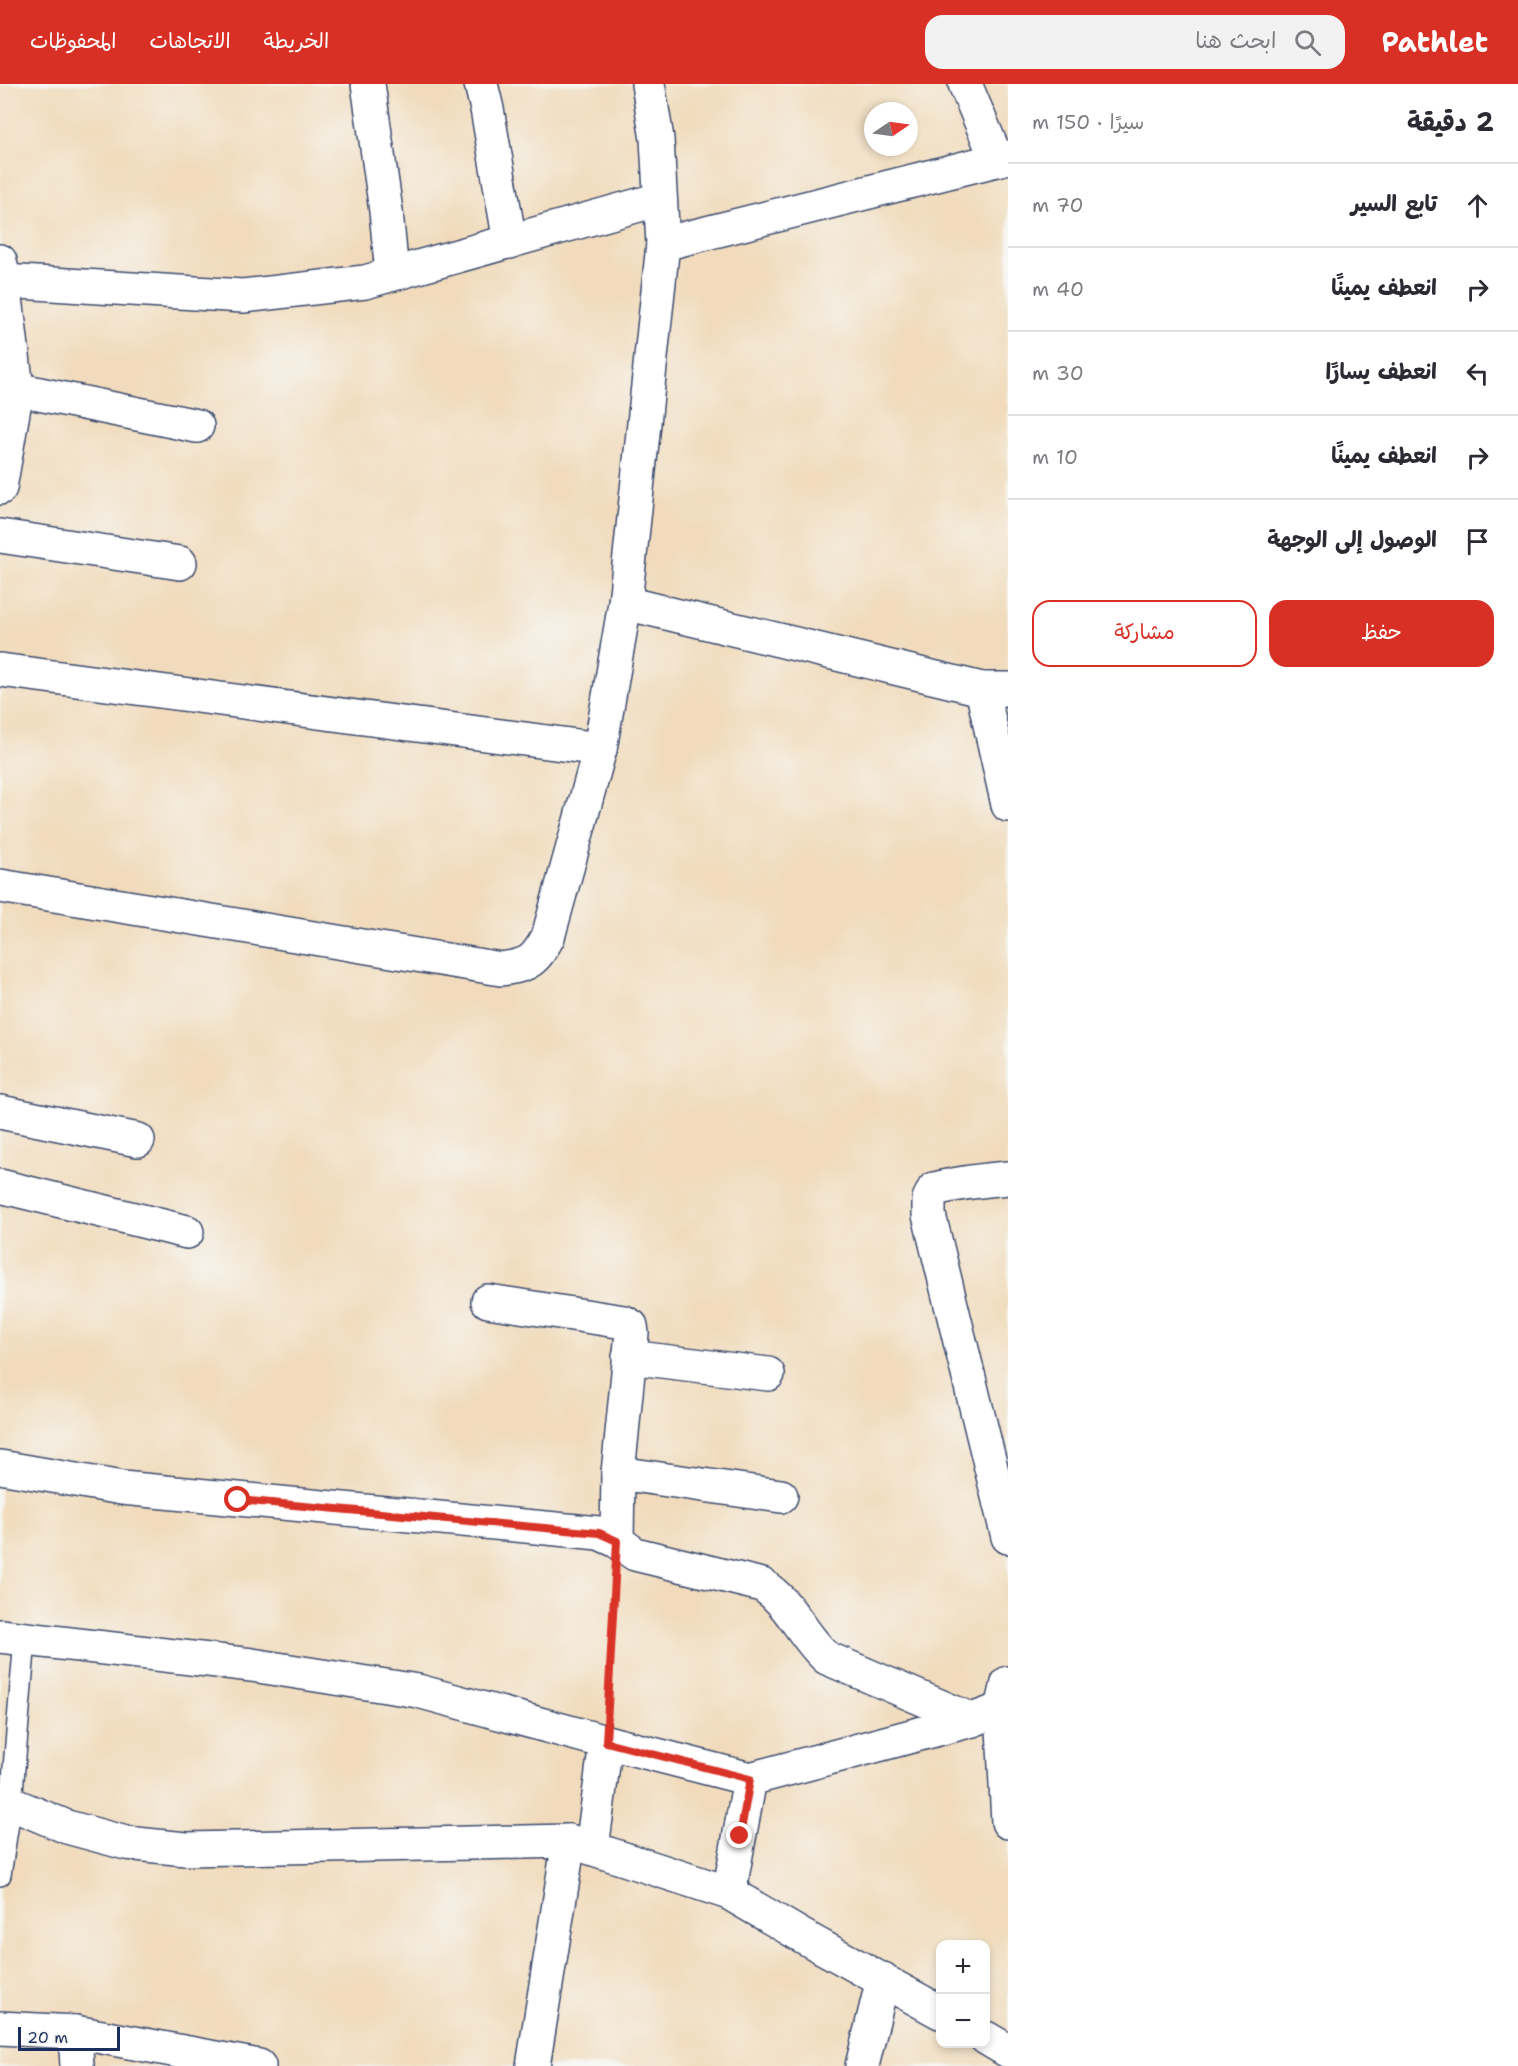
<!DOCTYPE html>
<html lang="ar">
<head>
<meta charset="utf-8">
<style>
  :root { --surface:#fff; --page:#f2f2f3; --text:#2b2b33; --muted:#7c7c81; --line:#e1e1e2; --accent:#d93025 }
  body { margin:0; font-family:"Shantell Sans","Playpen Sans Arabic",sans-serif; background:var(--page); color:var(--text); direction:rtl }
  .controls { position:absolute; right:18px; bottom:18px; display:grid; overflow:hidden; border-radius:12px; box-shadow:0 3px 9px #0003 }
  .controls button { width:54px; height:54px; display:grid; place-items:center; padding:0; border:0; border-bottom:2px solid var(--line); background:var(--surface); color:var(--text); font:30px sans-serif }
  .compass { position:absolute; left:864px; top:18px; width:54px; height:54px; border-radius:50%; background:var(--surface); box-shadow:0 3px 9px #0003; rotate:77deg }
  .scale { position:absolute; left:18px; bottom:15px; width:102px; box-sizing:border-box; padding-left:6px; border:3px solid #1b2f5e; border-top:0; font-size:16px; line-height:21px; white-space:nowrap; color:#1b2f5e; -webkit-text-stroke:4px #f6f6f2; paint-order:stroke }
  .stop { position:absolute; width:18px; height:18px; margin:-14px; border:4px solid #d93025; border-radius:50%; background:#fff }
  .stop.end { background:#d93025; border-color:#fff; box-shadow:0 2px 6px #0008 }
  .list { margin:0; padding:0; list-style:none }
  h2 { display:flex; justify-content:space-between; align-items:center; height:78px; margin:0; padding:0 24px; font-size:26px }
  h2 small { font-size:20px; font-weight:400; color:var(--muted) }
  .list li { display:grid; grid-template-columns:39px 1fr auto; gap:18px; align-items:center; box-sizing:border-box; height:84px; padding:0 24px; border-top:2px solid var(--line) }
  .list b { display:block; font-size:22px; white-space:nowrap }
  .list em { font-size:20px; font-style:normal; color:var(--muted) }
  .actions { display:flex; gap:12px; padding:18px 24px }
  .actions a { flex:1; padding:14px 0; border:2px solid var(--accent); border-radius:18px; text-align:center; font-size:21px; color:var(--accent) }
  .actions .main { background:var(--accent); color:#fff }
  .icon { flex:none; width:33px; height:33px; fill:none; stroke:currentColor; stroke-width:2; stroke-linecap:round; stroke-linejoin:round }
  .map { position:relative; flex:none; width:1008px; height:1982px; overflow:hidden; direction:ltr }
  header { display:flex; align-items:center; gap:36px; box-sizing:border-box; height:84px; padding:0 30px; background:var(--accent); color:#fff }
  header strong { font-size:28px }
  nav { display:flex; gap:33px; margin-inline-start:auto; font-size:21px }
  .search { width:420px; height:54px; background:var(--page); display:flex; align-items:center; gap:15px; box-sizing:border-box; padding:0 21px; border-radius:18px; color:var(--muted); font-size:22px }
  main { display:flex }
  aside { flex:1; background:var(--surface) }
  .map>svg:first-child { display:block }
  .lines { fill:none; stroke-linecap:round; stroke-linejoin:round }
  .lane-casing { stroke:#3b496c; stroke-width:24 }
  .street-casing { stroke:#3b496c; stroke-width:36 }
  .path { stroke:#3b496c; stroke-width:4; stroke-dasharray:1.5 4.5; stroke-linecap:butt }
  .lane { stroke:#fff; stroke-width:21 }
  .street { stroke:#fff; stroke-width:33 }
  .route { stroke:#d93025; stroke-width:8 }
</style>
</head>
<body>
<header>
<strong>Pathlet</strong>
<div class="search"><svg class="icon" aria-label="search" viewBox="0 0 24 24"><circle cx="10" cy="10" r="6"/><path d="M15 15l6 6"/></svg>ابحث هنا</div>
<nav><a>الخريطة</a><a>الاتجاهات</a><a>المحفوظات</a></nav>
</header>
<main>
<aside>
<h2>2 دقيقة<small>سيرًا · 150 m</small></h2>
<ul class="list">
<li><svg class="icon" aria-label="ahead" viewBox="0 0 24 24"><path d="M12 20V5M6 11l6-6 6 6"/></svg><div><b>تابع السير</b></div><em>70 m</em></li>
<li><svg class="icon" aria-label="right" viewBox="0 0 24 24"><path d="M7 20v-9h11M14 6l5 5-5 5"/></svg><div><b>انعطف يمينًا</b></div><em>40 m</em></li>
<li><svg class="icon" aria-label="left" viewBox="0 0 24 24"><path d="M17 20v-9H6M10 6l-5 5 5 5"/></svg><div><b>انعطف يسارًا</b></div><em>30 m</em></li>
<li><svg class="icon" aria-label="right" viewBox="0 0 24 24"><path d="M7 20v-9h11M14 6l5 5-5 5"/></svg><div><b>انعطف يمينًا</b></div><em>10 m</em></li>
<li><svg class="icon" aria-label="arrive" viewBox="0 0 24 24"><path d="M6 21V4h12l-3 4 3 4H6"/></svg><div><b>الوصول إلى الوجهة</b></div></li>
</ul>
<div class="actions"><a class="main">حفظ</a><a>مشاركة</a></div>
</aside>
<div class="map">
<svg width="1008" height="1982" viewBox="0 0 1008 1982">
  <rect width="100%" height="100%" fill="#f6f6f2"/>
  <filter id="ink" filterUnits="userSpaceOnUse"><feTurbulence type="fractalNoise" baseFrequency=".0167" numOctaves="2"/><feDisplacementMap in="SourceGraphic" scale="12" xChannelSelector="R" yChannelSelector="G"/><feConvolveMatrix kernelMatrix="1 2 1 2 8 2 1 2 1" color-interpolation-filters="sRGB"/></filter>
  <filter id="wash" filterUnits="userSpaceOnUse"><feTurbulence type="fractalNoise" baseFrequency=".008" numOctaves="4" result="noise"/><feDisplacementMap in="SourceGraphic" scale="24" xChannelSelector="R" yChannelSelector="G"/><feGaussianBlur stdDeviation="1.35" result="paint"/><feColorMatrix in="noise" values="0 0 0 0 0 0 0 0 0 0 0 0 0 0 0 0 0 1.4 0 .05"/><feComposite in="paint" operator="in"/></filter>
  <g filter="url(#wash)">
    <rect width="100%" height="100%" fill="#f1dbbc"/>
  </g>
  <g filter="url(#ink)">
    <g class="lines">
      <defs>
        <path id="lane" d="M0,1791L11,1719L25,1555"/>
        <g id="street">
          <path d="M368,0L386,127L392,190"/>
          <path d="M481,0L487,25L510,158"/>
          <path d="M965,0L997,76"/>
          <path d="M663,160L1008,73"/>
          <path d="M0,177L4,197L17,305L0,404"/>
          <path d="M4,197L243,212L365,198L660,115"/>
          <path d="M0,302L197,342"/>
          <path d="M0,452L180,479"/>
          <path d="M625,519L982,605H1008"/>
          <path d="M0,586L600,665"/>
          <path d="M982,605L1008,721"/>
          <path d="M0,802L501,885C529,881 534,878 548,853L600,665L625,519L663,160L657,55L648,0"/>
          <path d="M0,1028L138,1056"/>
          <path d="M1008,1094C983,1096 959,1099 934,1105L929,1115V1131L1008,1453"/>
          <path d="M0,1102L187,1148"/>
          <path d="M488,1217L624,1238L631,1242L632,1249L618,1389L617,1457"/>
          <path d="M629,1273L768,1290"/>
          <path d="M0,1383L122,1404L599,1449L617,1457L635,1470L762,1501C791,1519 802,1552 827,1574L972,1636"/>
          <path d="M618,1389L781,1412"/>
          <path d="M0,1552L252,1581L418,1607L606,1658"/>
          <path d="M1008,1599L1002,1625L1008,1738"/>
          <path d="M0,1715L67,1743L126,1759L186,1765L569,1757L729,1809L804,1853L940,1928"/>
          <path d="M592,1764L606,1658L750,1695"/>
          <path d="M729,1809L750,1695L972,1636L1002,1625"/>
          <path d="M0,1944L75,1948L259,1982"/>
          <path d="M75,1948L77,1982"/>
          <path d="M986,1954L1008,1967"/>
          <path d="M533,1982L569,1757"/>
          <path d="M862,1982L883,1895"/>
        </g>
      </defs>
      <use href="#lane" class="lane-casing"/>
      <use href="#street" class="street-casing"/>
      <path class="path" d="M608,1624L615,1497"/>
      <use href="#lane" class="lane"/>
      <use href="#street" class="street"/>
    </g>
  </g>
  <g class="lines" filter="url(#ink)">
    <path class="route" d="M238,1416L599,1449L617,1457L606,1658L750,1695L740,1752"/>
  </g>
</svg>
<div class="controls">
<button>+</button>
<button>−</button>
</div>
<svg class="compass" viewBox="-18 -18 36 36"><path d="M0-13l5 13h-10z" fill="#e53935"/><path d="M0 13l5-13h-10z" fill="#7c7c81"/></svg>
<div class="scale">20 m</div>
<div class="stop" style="left:238px;top:1416px"></div>
<div class="stop end" style="left:740px;top:1752px"></div>
</div>
</main>
</body>
</html>
